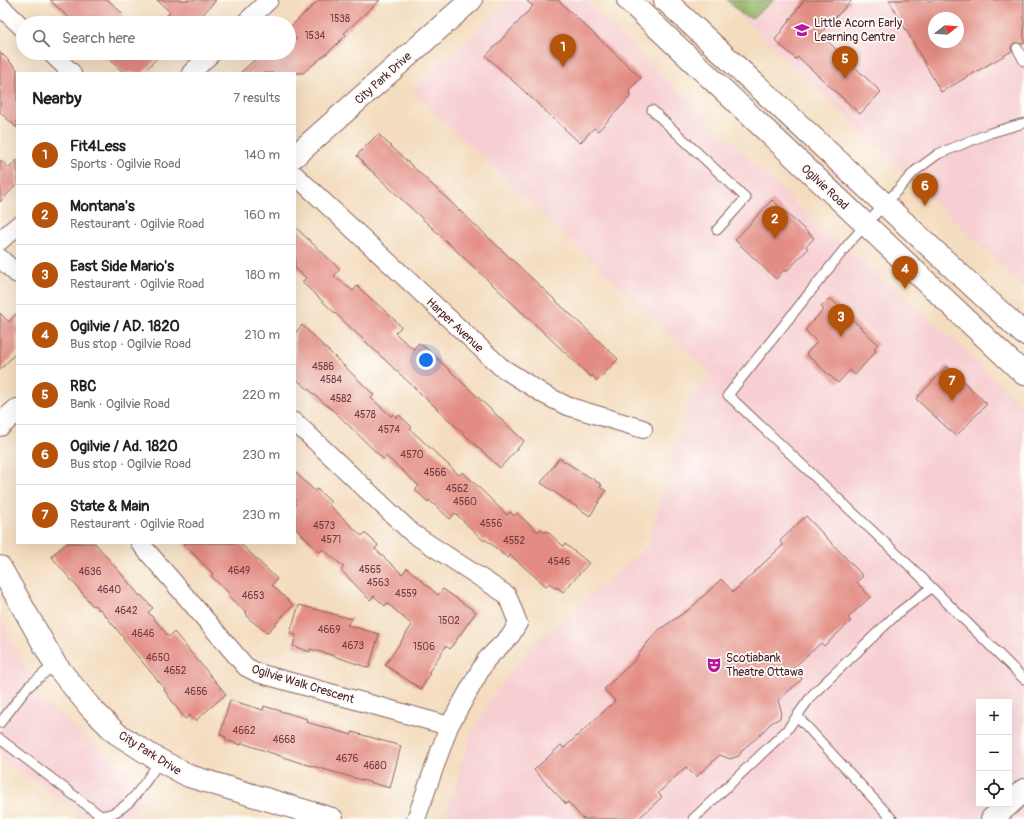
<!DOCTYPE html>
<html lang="en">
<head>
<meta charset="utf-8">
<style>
  :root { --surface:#fff; --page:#f2f2f2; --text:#202124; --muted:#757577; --line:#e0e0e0; --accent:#b45309 }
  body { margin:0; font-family:Pangolin,sans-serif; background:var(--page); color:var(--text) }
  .controls { position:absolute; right:12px; bottom:12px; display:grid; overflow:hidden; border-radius:0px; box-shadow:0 4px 16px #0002 }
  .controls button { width:36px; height:36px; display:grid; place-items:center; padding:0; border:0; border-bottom:1px solid var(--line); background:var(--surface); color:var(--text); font:20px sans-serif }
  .compass { position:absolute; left:928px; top:12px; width:36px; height:36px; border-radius:50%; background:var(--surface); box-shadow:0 4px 16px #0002; rotate:73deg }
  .you { position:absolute; left:426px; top:360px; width:14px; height:14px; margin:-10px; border:3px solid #fff; border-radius:50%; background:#1a73e8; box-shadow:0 0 0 6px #1a73e833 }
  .badge { display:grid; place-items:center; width:26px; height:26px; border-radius:50%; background:var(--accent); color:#fff; font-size:13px; font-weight:700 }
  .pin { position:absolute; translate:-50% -33px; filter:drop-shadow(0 1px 2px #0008) }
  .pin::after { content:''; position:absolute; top:21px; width:14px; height:12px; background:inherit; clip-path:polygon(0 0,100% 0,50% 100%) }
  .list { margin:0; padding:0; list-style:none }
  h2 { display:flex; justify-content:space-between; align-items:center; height:52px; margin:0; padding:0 16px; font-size:17px }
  h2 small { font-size:13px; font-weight:400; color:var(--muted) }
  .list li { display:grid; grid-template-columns:26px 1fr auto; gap:12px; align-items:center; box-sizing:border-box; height:60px; padding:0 16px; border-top:1px solid var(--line) }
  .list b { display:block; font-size:15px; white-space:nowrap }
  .list p { margin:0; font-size:13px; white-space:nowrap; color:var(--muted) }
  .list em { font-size:13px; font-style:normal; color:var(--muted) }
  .icon { flex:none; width:22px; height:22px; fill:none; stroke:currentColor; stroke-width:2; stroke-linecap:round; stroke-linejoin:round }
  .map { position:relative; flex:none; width:1024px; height:819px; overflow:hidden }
  .search { position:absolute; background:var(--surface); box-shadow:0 4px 16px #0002; left:16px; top:16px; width:280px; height:44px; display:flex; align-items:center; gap:10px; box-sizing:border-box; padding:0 14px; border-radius:22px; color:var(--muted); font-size:15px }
  .panel { position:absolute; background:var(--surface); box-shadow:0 4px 16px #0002; left:16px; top:72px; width:280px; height:472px; border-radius:0px }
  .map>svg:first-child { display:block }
  .built { fill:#f7cfd2; fill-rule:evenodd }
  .forest { fill:#90b266; stroke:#6d6848 }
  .building { fill:#e38c83; fill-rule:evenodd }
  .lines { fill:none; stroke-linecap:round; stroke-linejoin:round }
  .service-casing { stroke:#86625f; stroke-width:11 }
  .minor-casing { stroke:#86625f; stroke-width:20 }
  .tertiary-casing { stroke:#86625f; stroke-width:24 }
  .secondary-casing { stroke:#86625f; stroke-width:24 }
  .service { stroke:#fff; stroke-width:9 }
  .minor { stroke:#fff; stroke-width:18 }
  .tertiary { stroke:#fff; stroke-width:22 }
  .secondary { stroke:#fff; stroke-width:22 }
  .labels { text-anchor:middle; stroke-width:3.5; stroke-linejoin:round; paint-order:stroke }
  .number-label { font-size:10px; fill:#703a41 }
  .poi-label { font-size:12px; fill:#4a1f2b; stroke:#fdfcf7; text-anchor:start }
  .street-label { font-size:12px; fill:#4a1f2b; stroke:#fdfcf7 }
</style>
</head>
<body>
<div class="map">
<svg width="1024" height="819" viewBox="0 0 1024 819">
  <rect width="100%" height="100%" fill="#fdfcf7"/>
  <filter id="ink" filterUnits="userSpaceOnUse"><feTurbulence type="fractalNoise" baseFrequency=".025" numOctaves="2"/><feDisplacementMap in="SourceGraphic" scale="8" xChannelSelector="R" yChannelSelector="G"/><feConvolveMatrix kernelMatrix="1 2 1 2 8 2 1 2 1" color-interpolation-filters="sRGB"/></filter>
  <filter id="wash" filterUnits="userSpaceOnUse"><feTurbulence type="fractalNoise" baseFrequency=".012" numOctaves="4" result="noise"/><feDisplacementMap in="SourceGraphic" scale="16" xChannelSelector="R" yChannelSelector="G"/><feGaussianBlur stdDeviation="0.9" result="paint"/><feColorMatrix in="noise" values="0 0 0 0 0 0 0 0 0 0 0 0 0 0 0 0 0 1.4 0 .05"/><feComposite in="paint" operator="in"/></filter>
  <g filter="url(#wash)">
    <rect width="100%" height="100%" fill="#f4ddbf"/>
    <g class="built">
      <path d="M510,0H584L816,223L962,347L1024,408V819H445L470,737L493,695L530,648L648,546L690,398L711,373L412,91ZM979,702H1009V804H979Z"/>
      <path d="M724,0H1024V287L947,214ZM934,18H958V42H934Z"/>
      <path d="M0,617L41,699L151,790L131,819H88L0,757Z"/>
    </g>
    <path class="forest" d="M727,0H774L752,18L742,15Z"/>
    <g id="blocks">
      <g class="building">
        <path d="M50,0H108L122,13L120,15L128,23H74Z"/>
        <path d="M157,0H216L195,23H174L167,16L170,12Z"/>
        <path d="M319,0H380L344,33L346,35L332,49L303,73H240L262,53H289V46L297,39L289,31V28Z"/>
        <path d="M526,0H558L641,78L629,90L630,97L598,131L594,128L580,143L486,56L533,6Z"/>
        <path d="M804,0H852L820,34L881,92L860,114L798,57L796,59L775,40Z"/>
        <path d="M889,0H1024V44L1014,43L1011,47L1012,51L941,92ZM934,18H958V42H934Z"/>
        <path d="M0,52L17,69V128L0,112Z"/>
        <path d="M102,53H162L143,73H124Z"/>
        <path d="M378,134L618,359L597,381L592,375L591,377L362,162L363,161L357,156L359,153Z"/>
        <path d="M0,160L9,168L17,160V184L0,202Z"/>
        <path d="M772,200L814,238L806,247L808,249L786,272L784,270L776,279L735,240Z"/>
        <path d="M295,227L340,269L334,276L353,291L357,286L395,320L401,327L395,333L413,349L419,343L426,348L524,441L500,468L302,282L306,278L295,268Z"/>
        <path d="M830,298L878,344L874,349L876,351L855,375L850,370L838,383L806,354L817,342L805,330L824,309L821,307Z"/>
        <path d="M0,313L9,322L17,313V352L0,370Z"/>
        <path d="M302,325L374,395L371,398L391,416L393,414L397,418L399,415L412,427L410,429L459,475L463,472L507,515L510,512L514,516L517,513L538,532L541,529L545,533L547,531L563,546L565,544L589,563L563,592L557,587L556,589L549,583L546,586L510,555L508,558L485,539L484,541L455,513L450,519L429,500L428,502L415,490L419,486L405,473L386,456L383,459L337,414L295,378V333Z"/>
        <path d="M947,366L987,404L956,436L916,399Z"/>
        <path d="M559,458L602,485L600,487L606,491L590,516L541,483Z"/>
        <path d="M295,472L315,491L317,489L331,502L328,504L362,536L365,533L378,545L375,549L402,574L407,568L438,595L443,589L476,612L450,649L446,646L428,673L430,674L421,689L385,665L412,625L387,603L385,606L374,596L370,600L341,570L344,567L323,549L320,552L295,528Z"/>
        <path d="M806,516L863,576L857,582L870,597L848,618L851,621L824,646L821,643L793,668L802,679L778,701L781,709L780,718L771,723L758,737L743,749L739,756L730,759L720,755L696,777L686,767L658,793L662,797L638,819H583L568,802L566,804L534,770L561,745L564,748L615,701L604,689L634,661L646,644L660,629L691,608L721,579L733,592L783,545L780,541Z"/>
        <path d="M67,543H95L140,596L141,595L153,608L148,612L161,627L169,637L174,632L226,694L195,721L190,715L185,719L164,690L165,689L123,639L124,638L100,609L99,610L95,605L93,606L51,556Z"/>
        <path d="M183,543H240L277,579L272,585L293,605L267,633L248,618L246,612L229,597L231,595L211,576L213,574Z"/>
        <path d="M299,605L352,619L347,625L379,634L369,668L328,654L310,649V652L293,646L296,635L290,633Z"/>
        <path d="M230,700L263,710L264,706L307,719L306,722L352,735V732L401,746L390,788L298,762L242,743L241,745L225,740L226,737L220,735Z"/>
      </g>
    </g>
  </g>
  <g filter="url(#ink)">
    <use href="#blocks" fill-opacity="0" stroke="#86625f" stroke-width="1"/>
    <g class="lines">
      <defs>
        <g id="service">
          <path d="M1017,48L1024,61"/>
          <path d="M652,110L746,198L717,230"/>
          <path d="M1024,123L990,133L938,154L915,171L850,242L728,395L915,571L1024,679"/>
          <path d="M798,717L892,819"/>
          <path d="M0,723L28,687L55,664"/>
          <path d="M0,739L101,816C129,814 145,781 160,761"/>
          <path d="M693,819L787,730L812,695L898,613L931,588"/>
        </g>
        <g id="minor">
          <path d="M0,6L23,28"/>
          <path d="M245,23L269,0"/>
          <path d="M51,53L72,73"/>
          <path d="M191,73L212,53"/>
          <path d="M295,175L501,367L545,395L567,406L643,429"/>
          <path d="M0,241L17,226"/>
          <path d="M0,258L17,274"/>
          <path d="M295,422L412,533L507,595L518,623L511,635L486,660L449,726L416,819"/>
          <path d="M140,543L246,667L258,673L449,726"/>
        </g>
        <g id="tertiary">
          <path d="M295,156L471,0"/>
          <path d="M0,425L17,410"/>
          <path d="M0,567L55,664L90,707L116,733L152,756L189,776L332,819"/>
          <path d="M1009,804L1024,790"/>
          <path d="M992,819L1009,804"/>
        </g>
        <g id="secondary">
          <path d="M628,0L1024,374"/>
          <path d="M665,0L1024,334"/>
        </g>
      </defs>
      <use href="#service" class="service-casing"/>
      <use href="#minor" class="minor-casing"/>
      <use href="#tertiary" class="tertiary-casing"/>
      <use href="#secondary" class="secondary-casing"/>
      <use href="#service" class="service"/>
      <use href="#minor" class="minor"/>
      <use href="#tertiary" class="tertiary"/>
      <use href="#secondary" class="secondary"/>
    </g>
  </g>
  <defs>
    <symbol id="school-bare" viewBox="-9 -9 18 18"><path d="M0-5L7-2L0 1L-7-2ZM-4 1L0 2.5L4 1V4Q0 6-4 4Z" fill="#b5179e" stroke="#fdfcf7" stroke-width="2.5" paint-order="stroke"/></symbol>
    <symbol id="theatre-bare" viewBox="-9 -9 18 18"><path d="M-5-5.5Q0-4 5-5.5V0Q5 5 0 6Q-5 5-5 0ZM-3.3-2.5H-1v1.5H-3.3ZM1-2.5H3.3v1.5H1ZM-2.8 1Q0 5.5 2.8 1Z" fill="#b5179e" stroke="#fdfcf7" stroke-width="2.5" paint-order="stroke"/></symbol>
  </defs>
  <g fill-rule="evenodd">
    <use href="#school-bare" x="791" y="19" width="22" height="22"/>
    <use href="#theatre-bare" x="703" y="654" width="22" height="22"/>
  </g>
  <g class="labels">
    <g class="number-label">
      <text x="340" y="22">1538</text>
      <text x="315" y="39">1534</text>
      <text x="323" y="370">4586</text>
      <text x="331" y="383">4584</text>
      <text x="341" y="402">4582</text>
      <text x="365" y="418">4578</text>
      <text x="389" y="433">4574</text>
      <text x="412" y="458">4570</text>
      <text x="435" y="476">4566</text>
      <text x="457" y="492">4562</text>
      <text x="465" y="505">4560</text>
      <text x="491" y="527">4556</text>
      <text x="324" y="529">4573</text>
      <text x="331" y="543">4571</text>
      <text x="514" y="544">4552</text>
      <text x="559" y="565">4546</text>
      <text x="370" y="573">4565</text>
      <text x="239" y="574">4649</text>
      <text x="90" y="575">4636</text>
      <text x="378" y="586">4563</text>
      <text x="109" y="593">4640</text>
      <text x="406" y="597">4559</text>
      <text x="253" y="599">4653</text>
      <text x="126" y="614">4642</text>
      <text x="449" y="624">1502</text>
      <text x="329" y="633">4669</text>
      <text x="143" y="637">4646</text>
      <text x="353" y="649">4673</text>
      <text x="424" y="650">1506</text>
      <text x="158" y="661">4650</text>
      <text x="175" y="674">4652</text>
      <text x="196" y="695">4656</text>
      <text x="244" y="734">4662</text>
      <text x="284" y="743">4668</text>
      <text x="347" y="762">4676</text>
      <text x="375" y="769">4680</text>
    </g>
    <g class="poi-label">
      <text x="814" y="27">Little Acorn Early<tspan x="814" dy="14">Learning Centre</tspan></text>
      <text x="726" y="662">Scotiabank<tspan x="726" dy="14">Theatre Ottawa</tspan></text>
    </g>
    <g class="street-label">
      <text transform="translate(383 78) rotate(-42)" y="4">City Park Drive</text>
      <text transform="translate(825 187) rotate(43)" y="4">Ogilvie Road</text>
      <text transform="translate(455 325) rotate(43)" y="4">Harper Avenue</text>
      <text transform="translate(303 684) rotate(17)" y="4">Ogilvie Walk Crescent</text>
      <text transform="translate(150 753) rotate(32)" y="4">City Park Drive</text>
    </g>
  </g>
</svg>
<div class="controls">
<button>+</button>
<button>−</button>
<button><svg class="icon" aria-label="locate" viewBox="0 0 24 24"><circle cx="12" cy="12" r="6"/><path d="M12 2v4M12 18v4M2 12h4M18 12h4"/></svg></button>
</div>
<svg class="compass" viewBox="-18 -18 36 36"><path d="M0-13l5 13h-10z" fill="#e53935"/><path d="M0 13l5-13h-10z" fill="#757577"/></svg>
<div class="you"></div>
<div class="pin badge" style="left:563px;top:67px">1</div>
<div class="pin badge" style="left:775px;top:239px">2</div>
<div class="pin badge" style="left:841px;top:337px">3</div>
<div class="pin badge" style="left:905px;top:289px">4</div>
<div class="pin badge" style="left:845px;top:79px">5</div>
<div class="pin badge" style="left:925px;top:206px">6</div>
<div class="pin badge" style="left:952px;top:401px">7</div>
<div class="search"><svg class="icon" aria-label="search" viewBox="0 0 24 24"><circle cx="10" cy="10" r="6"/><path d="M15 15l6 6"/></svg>Search here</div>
<section class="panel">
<h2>Nearby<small>7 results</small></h2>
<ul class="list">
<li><span class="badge">1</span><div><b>Fit4Less</b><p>Sports · Ogilvie Road</p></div><em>140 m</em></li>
<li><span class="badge">2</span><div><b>Montana's</b><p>Restaurant · Ogilvie Road</p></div><em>160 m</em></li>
<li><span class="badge">3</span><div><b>East Side Mario's</b><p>Restaurant · Ogilvie Road</p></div><em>180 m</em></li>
<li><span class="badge">4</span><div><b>Ogilvie / AD. 1820</b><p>Bus stop · Ogilvie Road</p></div><em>210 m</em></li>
<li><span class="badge">5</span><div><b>RBC</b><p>Bank · Ogilvie Road</p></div><em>220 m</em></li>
<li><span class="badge">6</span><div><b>Ogilvie / Ad. 1820</b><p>Bus stop · Ogilvie Road</p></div><em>230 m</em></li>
<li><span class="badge">7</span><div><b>State &amp; Main</b><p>Restaurant · Ogilvie Road</p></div><em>230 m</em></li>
</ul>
</section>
</div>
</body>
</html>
